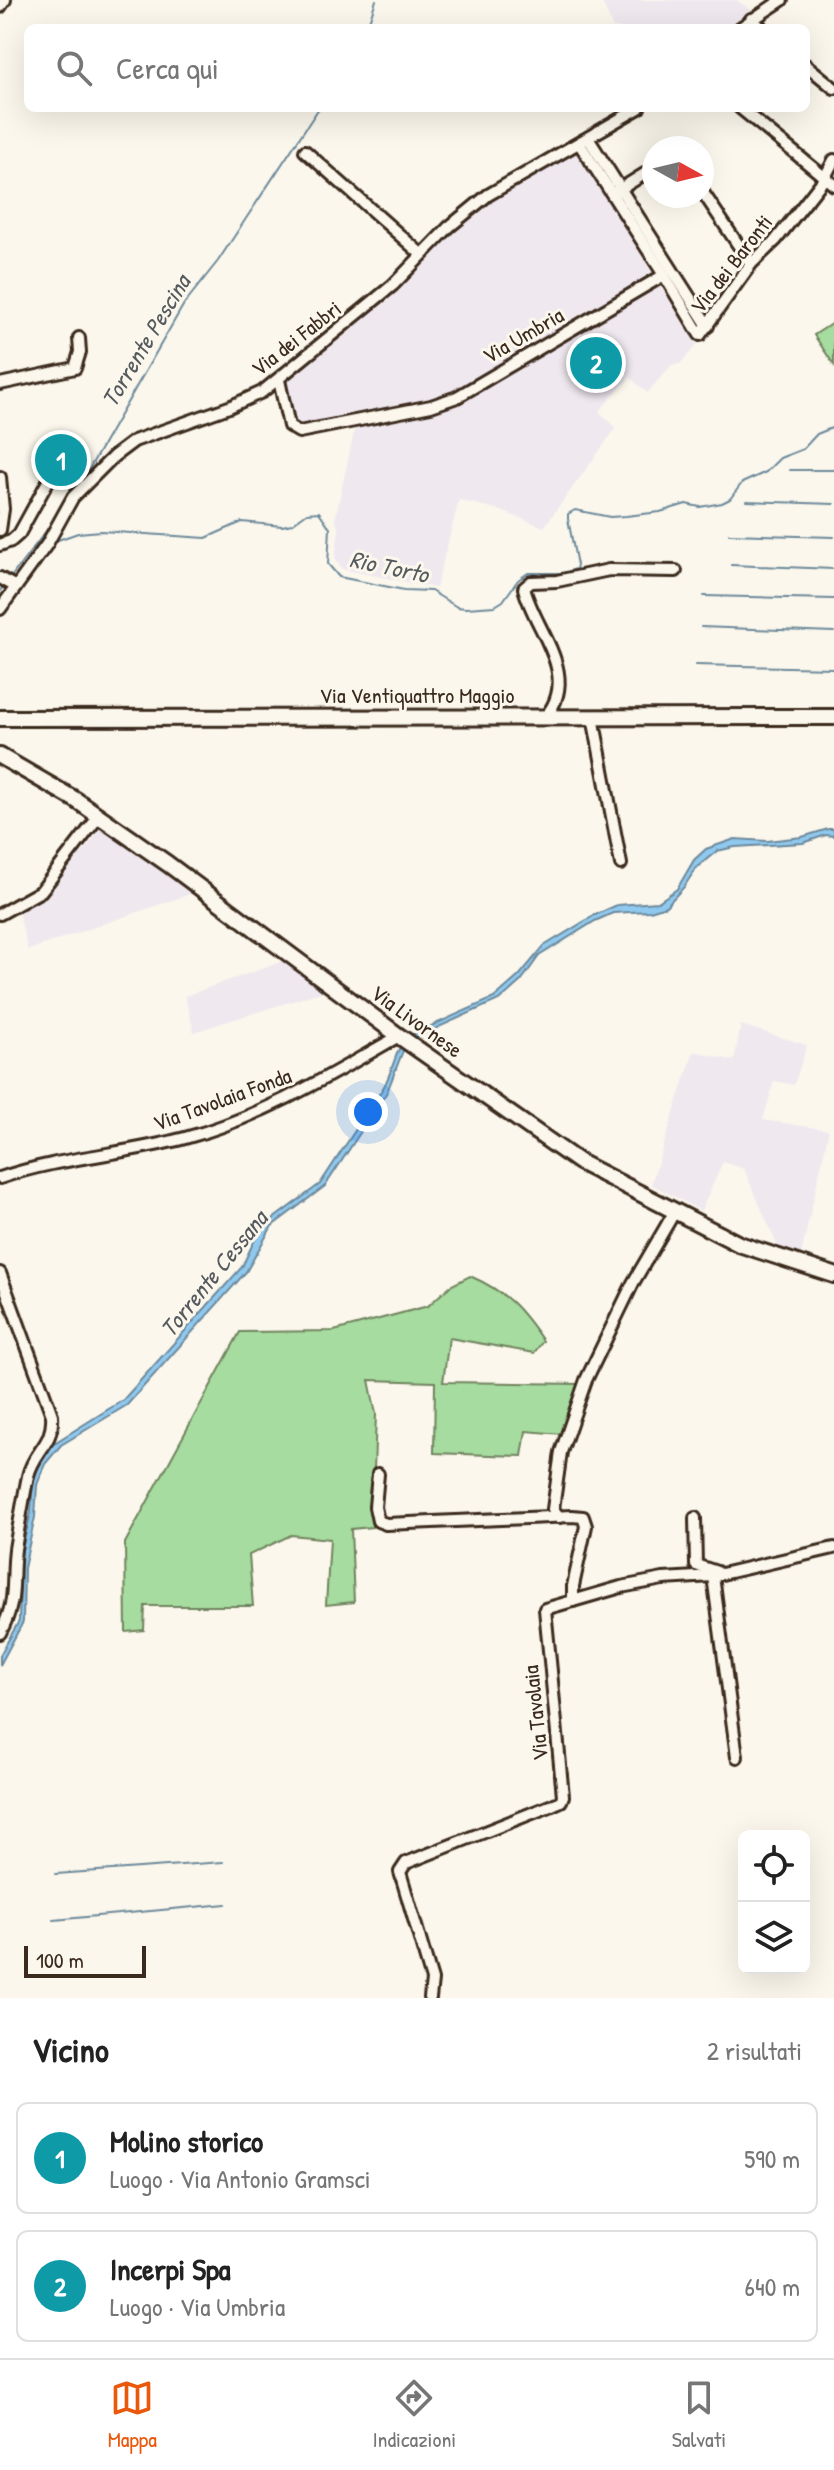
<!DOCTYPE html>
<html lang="it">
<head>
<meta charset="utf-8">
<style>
  :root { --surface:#fff; --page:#f2f2f2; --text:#222; --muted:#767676; --line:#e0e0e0; --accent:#ea580c }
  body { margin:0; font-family:"Patrick Hand",sans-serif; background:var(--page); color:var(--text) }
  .controls { position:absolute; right:24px; bottom:24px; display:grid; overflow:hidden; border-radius:12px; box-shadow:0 8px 32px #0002 }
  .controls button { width:72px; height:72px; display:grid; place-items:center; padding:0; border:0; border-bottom:2px solid var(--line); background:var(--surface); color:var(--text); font:40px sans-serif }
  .compass { position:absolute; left:642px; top:136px; width:72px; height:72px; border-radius:50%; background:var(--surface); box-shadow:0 8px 32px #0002; rotate:98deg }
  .scale { position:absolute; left:24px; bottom:20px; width:122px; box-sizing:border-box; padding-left:8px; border:4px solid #3b2a1e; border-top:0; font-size:22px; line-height:28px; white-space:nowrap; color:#3b2a1e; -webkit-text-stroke:6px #fbf7ec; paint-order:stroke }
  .you { position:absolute; left:368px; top:1112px; width:28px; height:28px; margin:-20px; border:6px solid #fff; border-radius:50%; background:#1a73e8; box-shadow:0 0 0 12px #1a73e833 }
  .badge { display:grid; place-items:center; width:52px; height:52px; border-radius:50%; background:var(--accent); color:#fff; font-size:26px; font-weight:700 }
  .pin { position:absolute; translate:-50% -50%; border:4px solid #fff; box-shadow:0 2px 8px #0006 }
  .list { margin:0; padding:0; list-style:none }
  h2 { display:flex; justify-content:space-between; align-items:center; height:104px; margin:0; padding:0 32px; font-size:34px }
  h2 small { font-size:26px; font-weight:400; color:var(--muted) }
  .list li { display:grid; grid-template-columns:52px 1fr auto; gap:24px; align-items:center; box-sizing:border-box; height:112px; margin:0 16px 16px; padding:0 16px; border:2px solid var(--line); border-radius:12px }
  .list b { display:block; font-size:30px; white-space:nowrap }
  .list p { margin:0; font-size:26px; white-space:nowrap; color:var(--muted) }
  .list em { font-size:26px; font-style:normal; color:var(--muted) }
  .icon { flex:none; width:44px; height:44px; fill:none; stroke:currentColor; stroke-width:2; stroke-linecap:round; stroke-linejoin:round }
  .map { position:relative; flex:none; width:834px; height:1998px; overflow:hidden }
  .search { position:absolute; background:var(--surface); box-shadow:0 8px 32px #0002; left:24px; right:24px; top:24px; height:88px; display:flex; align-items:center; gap:20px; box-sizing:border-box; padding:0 28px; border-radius:12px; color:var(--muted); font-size:30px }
  .sheet { height:360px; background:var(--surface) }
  nav { display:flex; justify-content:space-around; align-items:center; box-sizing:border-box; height:112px; border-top:2px solid var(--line); background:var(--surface); font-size:22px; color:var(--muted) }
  nav a { display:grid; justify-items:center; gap:4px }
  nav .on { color:var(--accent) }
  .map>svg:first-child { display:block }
  .built { fill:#efe8ef }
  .green { fill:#a6dc9f; stroke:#70835e; stroke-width:2 }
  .water { fill:#8fc9ef; stroke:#6d899b; stroke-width:2 }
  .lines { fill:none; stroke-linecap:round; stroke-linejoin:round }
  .stream { stroke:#6d899b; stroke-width:2 }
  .street-casing { stroke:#3b2a1e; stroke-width:16 }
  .secondary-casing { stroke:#3b2a1e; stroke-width:20 }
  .street { stroke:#fbf7ec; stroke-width:10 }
  .secondary { stroke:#fbf7ec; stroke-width:14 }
  .labels { text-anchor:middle; stroke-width:6; stroke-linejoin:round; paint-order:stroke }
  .street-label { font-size:22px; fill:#3b2a1e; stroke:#fbf7ec }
  .water-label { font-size:24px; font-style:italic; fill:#545a5d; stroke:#fbf7ec }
</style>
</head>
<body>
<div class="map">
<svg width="834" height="1998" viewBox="0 0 834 1998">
  <rect width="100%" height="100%" fill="#fbf7ec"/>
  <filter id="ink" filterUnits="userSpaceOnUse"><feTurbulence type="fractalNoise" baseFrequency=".0125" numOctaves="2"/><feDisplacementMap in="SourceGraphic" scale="16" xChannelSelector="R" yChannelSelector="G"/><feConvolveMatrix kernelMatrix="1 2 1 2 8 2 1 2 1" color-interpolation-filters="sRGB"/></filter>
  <g filter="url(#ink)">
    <g class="built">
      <path d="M601,0H737L752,11L732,28H613Z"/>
      <path d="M570,140L697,345L680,364L672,365L647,393L630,377L599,411L616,428L544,527L496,509L459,500L436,588L342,569L335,558L339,530L335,519L355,428L294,438L281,375L339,325L435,233L482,195Z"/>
      <path d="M102,825L196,892L28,950L18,911L38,899L89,845Z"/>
      <path d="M289,959L327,990L194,1032L185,996Z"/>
      <path d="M741,1025L807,1045L794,1085L774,1081L763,1120L829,1130L801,1255L778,1247L744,1169L723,1162L701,1211L651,1184L694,1051L734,1061Z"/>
    </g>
    <g class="green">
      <path d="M834,322V365L814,335Z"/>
      <path d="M470,1276C507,1292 521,1309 543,1341L534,1353L449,1338L443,1382L581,1384L562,1434L526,1431L522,1456L434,1453L435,1382L369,1380L376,1414L372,1527L351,1529L354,1602L326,1605L330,1539L291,1535L249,1555L253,1606H145L144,1630L126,1632L125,1543L240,1332L334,1331L428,1306L450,1286Z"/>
    </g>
    <path class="water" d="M828,829H834V836L826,835L803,843L735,847L717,851L696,868L684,887L666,906L650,911L613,913L595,921L539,956L521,981L501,999L412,1039L404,1048L387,1092L325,1186L272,1226L246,1272L127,1405L61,1445L45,1464L37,1485L35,1517L24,1568L23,1622L0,1665V1655L19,1621L21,1553L31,1512L33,1478L42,1456L56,1442L123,1400L242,1267L254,1241L269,1222L320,1184L383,1088C393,1072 394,1052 406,1037L494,998L519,976L544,946L595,915L617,905L658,902L677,889L694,860L706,849L735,839L767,841L802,837Z"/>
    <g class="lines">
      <g class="stream">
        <path d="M367,28L376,0"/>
        <path d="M790,470H834"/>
        <path d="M746,501L834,504"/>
        <path d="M729,534L834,537"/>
        <path d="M55,541L78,533L101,531L206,538L242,522L282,526L292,524L307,513L319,512L330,528L328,564L339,577L404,590L431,591L457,607L466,608L495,606L503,601L518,580L528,573H563L576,569L577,565L568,519V514L575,510L610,517L626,516L660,512L686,504L700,507L722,503L730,499L742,483L766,472L780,458L803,449L817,434L834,427"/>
        <path d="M33,548L41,546"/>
        <path d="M731,565L834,569"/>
        <path d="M11,577L49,527L72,486L89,469L184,304L218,261L319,108"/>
        <path d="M0,591L4,585"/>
        <path d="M704,596L834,599"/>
        <path d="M701,627L834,632"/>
        <path d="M695,665L834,668"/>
        <path d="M56,1874L223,1862"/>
        <path d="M54,1920L226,1904"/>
      </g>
      <defs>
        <g id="street">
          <path d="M0,7L5,0"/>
          <path d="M751,19L762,28"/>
          <path d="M740,28L782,0"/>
          <path d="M806,65L834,88"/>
          <path d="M740,108L834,185"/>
          <path d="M588,138L708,326"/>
          <path d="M305,151L421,254"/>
          <path d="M617,191L654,168"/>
          <path d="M702,191L751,264"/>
          <path d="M664,275L700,335L751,264L776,240L824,179L834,160"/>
          <path d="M279,380L289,426L299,432L431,406L457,397L664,275L579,143"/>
          <path d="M0,384L75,368L80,352L79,338"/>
          <path d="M0,477L3,509L0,530"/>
          <path d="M0,545L11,541L19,534L52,474"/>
          <path d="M0,578L16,587"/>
          <path d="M0,609L47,544L73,497L114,456L134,441L229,407L262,392L393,285L449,227L488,195L639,108"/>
          <path d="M546,716C581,674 534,629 524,588L531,582L557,581L609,570L676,571"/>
          <path d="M593,717L621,864"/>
          <path d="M0,914L41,891L99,816"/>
          <path d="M0,1178C60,1157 123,1155 185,1138C262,1117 331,1075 399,1036"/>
          <path d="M0,1273L52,1415C54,1445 34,1450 28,1476C23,1500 19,1525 15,1549C11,1584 18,1600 0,1633"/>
          <path d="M378,1474L375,1507L378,1521L386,1524L572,1516L583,1517L586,1526L573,1586V1601"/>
          <path d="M559,1517L553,1509L561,1452L586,1380L633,1283L675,1211"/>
          <path d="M695,1518L696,1565L717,1572"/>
          <path d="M713,1576L737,1757"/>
          <path d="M430,1998L432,1980L400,1872L406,1863L550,1806L561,1801L563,1796L545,1609L621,1587L663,1579L713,1576L834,1548"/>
        </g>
        <g id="secondary">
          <path d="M0,718L834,717"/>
          <path d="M0,756L76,800L168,864L399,1036L579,1162L739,1244L834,1275"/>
        </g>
      </defs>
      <use href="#street" class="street-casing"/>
      <use href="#secondary" class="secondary-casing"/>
      <use href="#street" class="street"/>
      <use href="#secondary" class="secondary"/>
    </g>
  </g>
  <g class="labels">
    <g class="street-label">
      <text transform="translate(731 264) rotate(-52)" y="8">Via dei Baronti</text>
      <text transform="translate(523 335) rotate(-30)" y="8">Via Umbria</text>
      <text transform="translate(296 338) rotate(-38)" y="8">Via dei Fabbri</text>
      <text x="417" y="703">Via Ventiquattro Maggio</text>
      <text transform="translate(417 1021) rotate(36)" y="8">Via Livornese</text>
      <text transform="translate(222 1099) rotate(-20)" y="8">Via Tavolaia Fonda</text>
      <text transform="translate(535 1713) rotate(-96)" y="8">Via Tavolaia</text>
    </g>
    <g class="water-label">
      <text transform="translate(146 341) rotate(-59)" y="8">Torrente Pescina</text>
      <text transform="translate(389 567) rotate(12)" y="8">Rio Torto</text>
      <text transform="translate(214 1274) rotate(-51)" y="8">Torrente Cessana</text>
    </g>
  </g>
</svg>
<div class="controls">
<button><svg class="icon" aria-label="locate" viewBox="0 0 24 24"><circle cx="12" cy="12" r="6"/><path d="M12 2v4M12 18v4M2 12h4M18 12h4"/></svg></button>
<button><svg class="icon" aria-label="layers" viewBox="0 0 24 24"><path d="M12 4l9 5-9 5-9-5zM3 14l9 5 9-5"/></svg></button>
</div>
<svg class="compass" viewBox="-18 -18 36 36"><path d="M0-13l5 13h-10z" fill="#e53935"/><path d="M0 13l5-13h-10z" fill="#767676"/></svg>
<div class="scale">100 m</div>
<div class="you"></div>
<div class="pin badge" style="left:61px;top:460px;background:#0f9aa8">1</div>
<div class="pin badge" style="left:596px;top:363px;background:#0f9aa8">2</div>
<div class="search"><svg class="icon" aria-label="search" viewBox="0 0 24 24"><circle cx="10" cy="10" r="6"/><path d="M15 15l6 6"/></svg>Cerca qui</div>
</div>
<section class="sheet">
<h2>Vicino<small>2 risultati</small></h2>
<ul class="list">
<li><span class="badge" style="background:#0f9aa8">1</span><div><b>Molino storico</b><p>Luogo · Via Antonio Gramsci</p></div><em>590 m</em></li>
<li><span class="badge" style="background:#0f9aa8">2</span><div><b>Incerpi Spa</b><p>Luogo · Via Umbria</p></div><em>640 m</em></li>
</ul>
</section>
<nav>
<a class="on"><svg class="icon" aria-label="map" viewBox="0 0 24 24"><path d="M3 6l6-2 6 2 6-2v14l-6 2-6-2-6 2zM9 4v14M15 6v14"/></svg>Mappa</a>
<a><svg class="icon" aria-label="directions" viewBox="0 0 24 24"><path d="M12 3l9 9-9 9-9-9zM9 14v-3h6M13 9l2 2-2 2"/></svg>Indicazioni</a>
<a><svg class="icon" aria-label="saved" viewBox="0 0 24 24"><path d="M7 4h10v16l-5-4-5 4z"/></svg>Salvati</a>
</nav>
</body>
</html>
